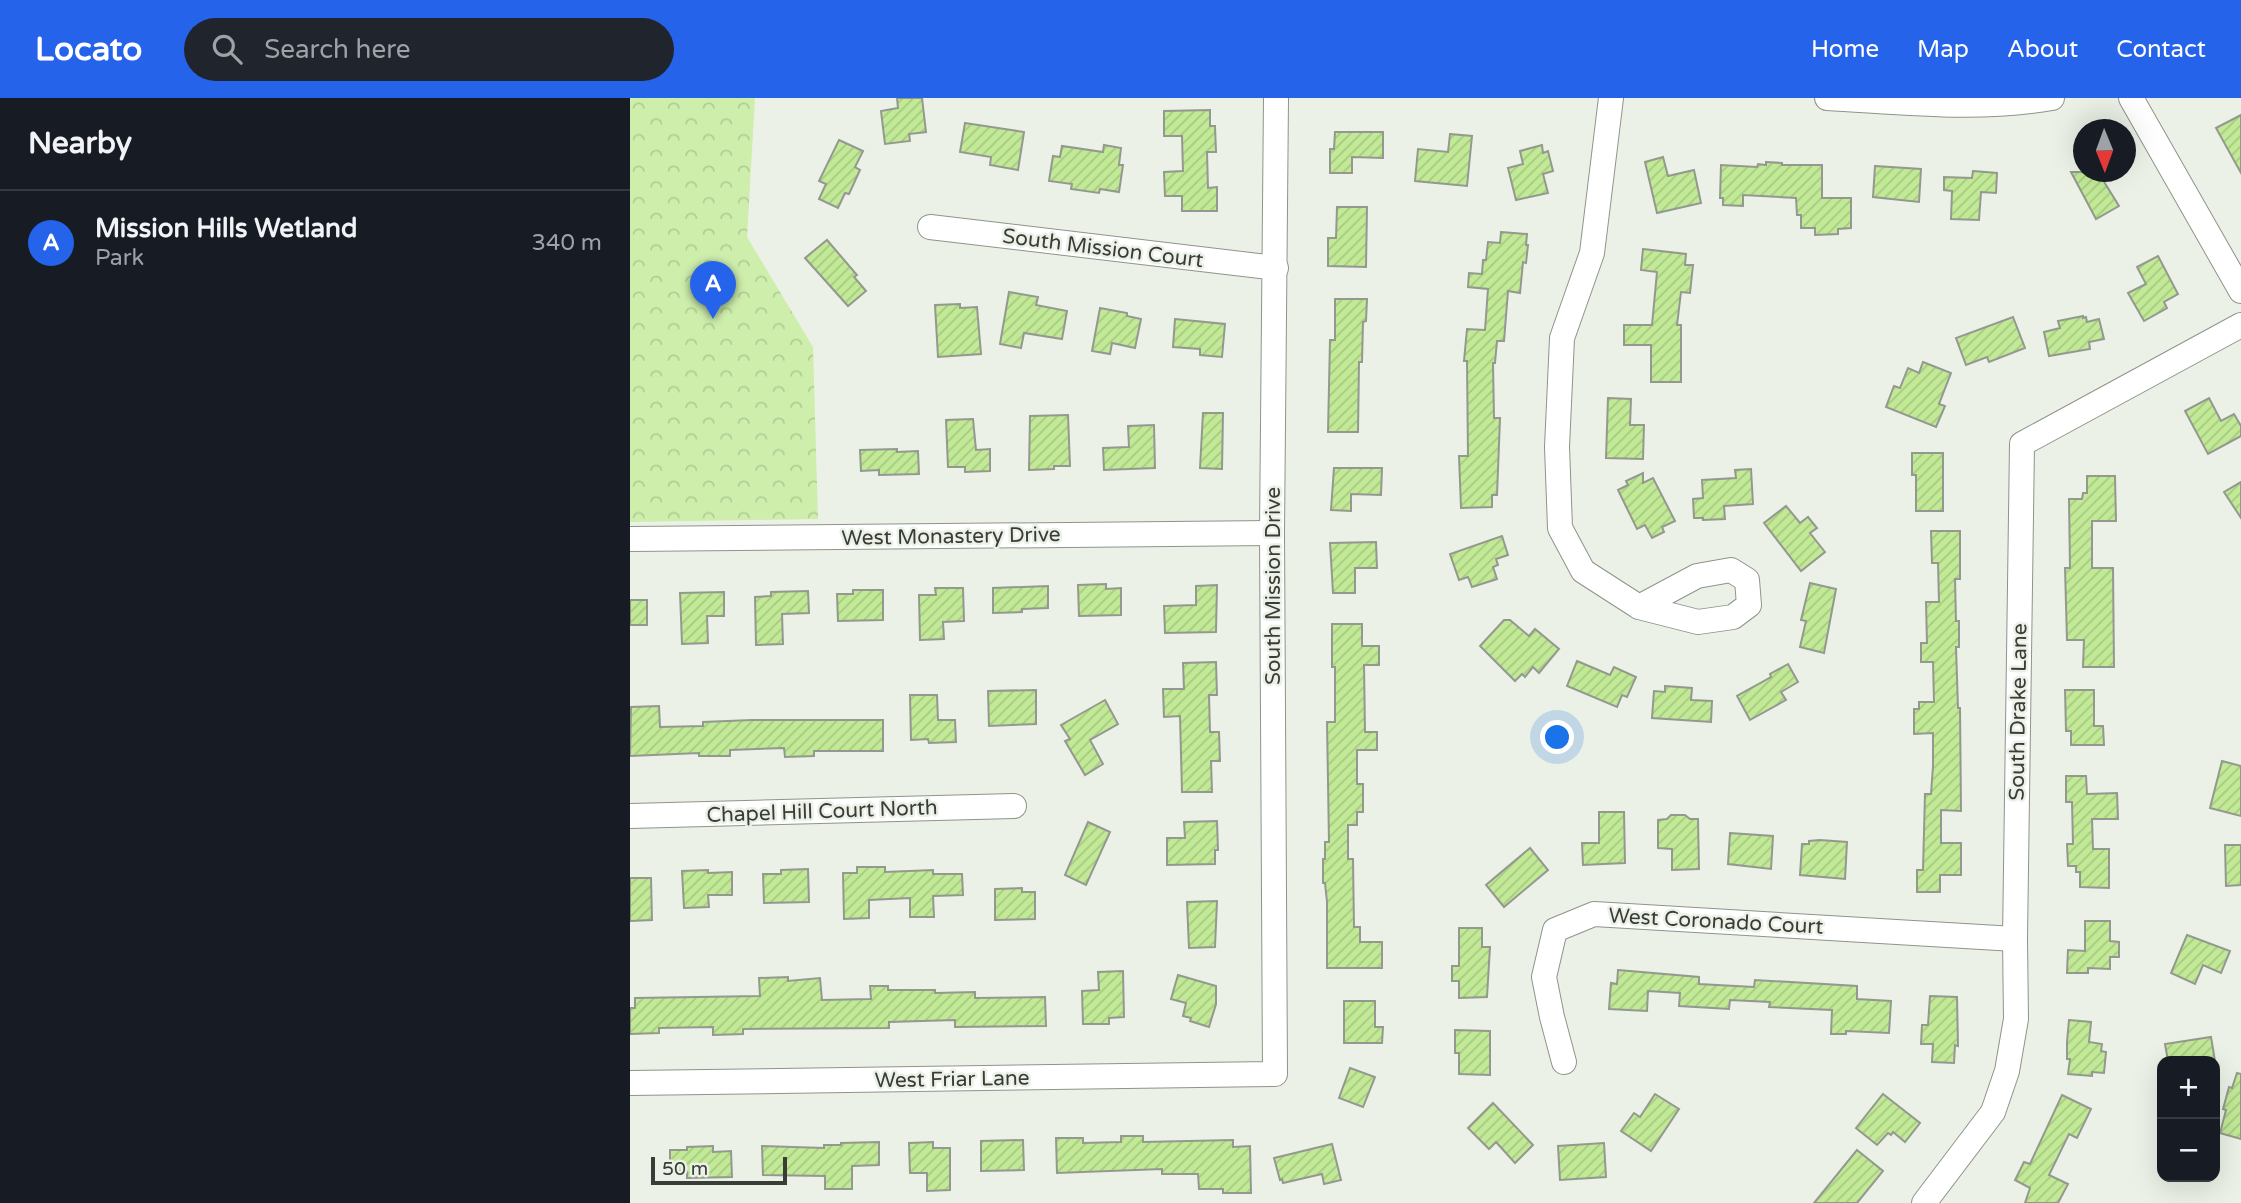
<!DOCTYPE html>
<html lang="en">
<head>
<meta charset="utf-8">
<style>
  :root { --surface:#171b24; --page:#20242c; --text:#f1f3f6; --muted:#9ea1a6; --line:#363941; --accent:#2563eb }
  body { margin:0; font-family:"Varela Round",sans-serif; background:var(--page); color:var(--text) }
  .controls { position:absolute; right:21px; bottom:21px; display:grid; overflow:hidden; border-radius:14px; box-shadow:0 7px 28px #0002 }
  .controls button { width:63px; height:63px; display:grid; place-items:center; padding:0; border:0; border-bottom:2px solid var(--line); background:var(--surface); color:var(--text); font:35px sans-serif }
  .compass { position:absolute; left:1443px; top:21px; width:63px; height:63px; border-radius:50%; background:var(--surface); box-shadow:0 7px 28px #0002; rotate:179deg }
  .scale { position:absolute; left:21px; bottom:18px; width:136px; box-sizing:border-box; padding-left:7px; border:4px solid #3a3c38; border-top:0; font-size:19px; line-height:24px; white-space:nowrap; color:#3a3c38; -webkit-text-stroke:5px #ebf1e6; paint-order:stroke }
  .you { position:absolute; left:928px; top:640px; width:24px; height:24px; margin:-18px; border:5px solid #fff; border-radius:50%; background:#1a73e8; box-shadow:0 0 0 10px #1a73e833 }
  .badge { display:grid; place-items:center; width:46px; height:46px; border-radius:50%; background:var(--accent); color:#fff; font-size:23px; font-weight:700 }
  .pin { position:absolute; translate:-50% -58px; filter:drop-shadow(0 2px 4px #0008) }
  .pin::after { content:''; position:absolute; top:37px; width:24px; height:21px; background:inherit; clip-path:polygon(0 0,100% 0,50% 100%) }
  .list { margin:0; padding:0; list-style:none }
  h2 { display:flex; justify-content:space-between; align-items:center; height:91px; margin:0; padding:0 28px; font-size:30px }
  h2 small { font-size:23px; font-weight:400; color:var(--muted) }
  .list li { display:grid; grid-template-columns:46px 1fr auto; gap:21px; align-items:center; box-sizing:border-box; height:105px; padding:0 28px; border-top:2px solid var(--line) }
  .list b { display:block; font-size:26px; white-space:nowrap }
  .list p { margin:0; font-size:23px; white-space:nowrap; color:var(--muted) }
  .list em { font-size:23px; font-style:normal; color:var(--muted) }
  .icon { flex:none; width:38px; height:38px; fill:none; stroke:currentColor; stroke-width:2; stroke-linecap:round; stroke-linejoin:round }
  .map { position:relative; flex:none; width:1611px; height:1105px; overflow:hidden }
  header { display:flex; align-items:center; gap:42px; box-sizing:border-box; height:98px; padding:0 35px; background:var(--accent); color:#fff }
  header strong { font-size:33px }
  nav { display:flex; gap:38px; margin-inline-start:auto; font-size:24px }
  .search { width:490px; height:63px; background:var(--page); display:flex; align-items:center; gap:18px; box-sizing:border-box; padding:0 24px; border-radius:38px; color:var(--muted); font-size:26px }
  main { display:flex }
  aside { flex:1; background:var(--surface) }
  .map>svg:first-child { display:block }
  .park { fill:url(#park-crowns) }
  .building { fill:url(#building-hatch); stroke:#94998f; stroke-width:2 }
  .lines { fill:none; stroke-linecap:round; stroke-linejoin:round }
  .minor-casing { stroke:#8f948a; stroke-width:26 }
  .minor { stroke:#fff; stroke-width:24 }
  .labels { text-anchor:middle; stroke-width:5; stroke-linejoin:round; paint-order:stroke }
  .street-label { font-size:21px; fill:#3a3c38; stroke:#ebf1e6 }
</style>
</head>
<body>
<header>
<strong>Locato</strong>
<div class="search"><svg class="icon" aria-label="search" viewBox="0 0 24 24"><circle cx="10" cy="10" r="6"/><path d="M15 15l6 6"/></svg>Search here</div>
<nav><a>Home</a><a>Map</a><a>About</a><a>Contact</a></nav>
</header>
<main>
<aside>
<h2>Nearby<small></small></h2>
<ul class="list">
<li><span class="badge">A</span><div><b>Mission Hills Wetland</b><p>Park</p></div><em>340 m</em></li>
</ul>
</aside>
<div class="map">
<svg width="1611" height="1105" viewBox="0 0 1611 1105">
  <defs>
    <pattern id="park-crowns" width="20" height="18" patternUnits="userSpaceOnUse" patternTransform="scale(1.75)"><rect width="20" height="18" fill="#ceeeac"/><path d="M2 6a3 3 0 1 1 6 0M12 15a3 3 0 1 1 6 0" fill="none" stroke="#b2cd95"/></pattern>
    <pattern id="building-hatch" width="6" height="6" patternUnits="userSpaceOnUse" patternTransform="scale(1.75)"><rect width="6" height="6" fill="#c1e996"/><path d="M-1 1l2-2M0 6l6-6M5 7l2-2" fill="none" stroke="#a7c982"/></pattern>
  </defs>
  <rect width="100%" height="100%" fill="#ebf1e6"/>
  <path class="park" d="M0,0H125L117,139L183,249L188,421L0,424Z"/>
  <g class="building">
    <path d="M267,0H292L296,34L279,36L280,43L255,46L251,13L268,10Z"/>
    <path d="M580,12V28H585L586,54H577L578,90L587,89V113H552V98H535L534,74L553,73L552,38H534V13Z"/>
    <path d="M1611,17V75L1586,30Z"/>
    <path d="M335,25L394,34L388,72L360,67L361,59L330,54Z"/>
    <path d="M705,34H753V60L722,59V75H700V51H704Z"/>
    <path d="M820,36L842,38L837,88L785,83L788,51L818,54Z"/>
    <path d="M209,42L233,53L225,69L230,72L219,96L215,95L208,110L189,101L196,86L189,83Z"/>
    <path d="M474,47L491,50L489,67H493L489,94L470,91L469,95L441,91L442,86L419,83L423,58L430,59L432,48L473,54Z"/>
    <path d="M912,47L913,55L918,53L923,73L913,76L918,95L886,102L878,70L893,66L890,53Z"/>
    <path d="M1033,59L1038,78L1064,72L1071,105L1027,115L1015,64Z"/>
    <path d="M1136,64L1152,65V67H1192V100H1221V130L1208,131V136L1185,137V130H1171V117H1167L1166,100L1113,97V108L1093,107V100H1090L1091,67L1127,69L1128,66L1136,67Z"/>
    <path d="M1245,68L1291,71L1289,104L1243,99Z"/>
    <path d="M1343,73L1367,75L1366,95L1351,94L1349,122L1321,121L1322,93L1314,92V79L1342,80Z"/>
    <path d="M1441,74H1468L1489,108L1466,121Z"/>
    <path d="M707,109H737L736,169L698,168V140H706Z"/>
    <path d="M871,134L897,136L896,147H898L896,165L893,164L890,195L878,193L874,243H867L865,265H863L864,320H870L867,397H862V409L831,410L829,358H838L837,263H834L837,231L855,232L858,191L838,189L839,175L852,176L853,162H856L858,144L870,145Z"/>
    <path d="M197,142L227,177L224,179L236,193L218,208L175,160Z"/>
    <path d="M1013,151L1056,156L1055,167H1063L1060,195L1051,194L1047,227H1051V284H1021V247H994V227H1022L1027,174L1011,172Z"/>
    <path d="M1528,158L1548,196L1534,204L1537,210L1514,223L1498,195L1516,186L1507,169Z"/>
    <path d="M379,194L408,199L406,207L437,213L432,241L394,235L391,250L370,246Z"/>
    <path d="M705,201H737L736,223L733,224L732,264H729L728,334H698L700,242H705Z"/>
    <path d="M330,206V210L347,209L351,256L308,259L305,207Z"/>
    <path d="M470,210L497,215V218L511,221L505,250L482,245L480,256L462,253Z"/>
    <path d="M1453,218V220L1456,219L1457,224L1469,221L1474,241L1459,244L1460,251L1419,258L1414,234L1430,230L1428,223Z"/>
    <path d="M1383,219L1395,250L1359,264L1357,259L1336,267L1326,240Z"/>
    <path d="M545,221L595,226L592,259L570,257V251L543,249Z"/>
    <path d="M1293,264L1321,275L1309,306L1315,308L1306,329L1256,309L1264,288L1270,290L1278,270L1289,275Z"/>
    <path d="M978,300L1001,301L1000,327H1014L1013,361L976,360Z"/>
    <path d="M1579,300L1591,323L1604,316L1611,328V338L1578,356L1555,313Z"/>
    <path d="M573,315H593L592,371L570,370Z"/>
    <path d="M438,317L440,368H424V371L399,372L400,318Z"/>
    <path d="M343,321L346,352L360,351V373L335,374V369H318L316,322Z"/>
    <path d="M524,327L525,370L474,372L473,350L499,349L498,328Z"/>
    <path d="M267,351V354L288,353L289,376L249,377V372L231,373L230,352Z"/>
    <path d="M1282,355H1313V413H1286V377H1282Z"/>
    <path d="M704,370H752L751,397L721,396V413L701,412Z"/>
    <path d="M1121,371L1123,406L1094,408L1095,421L1073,422V420H1064L1063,401L1073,400L1072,382L1106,380L1105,372Z"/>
    <path d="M1013,375V385L1023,380L1045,423L1032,429L1034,434L1022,440L1015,427L1007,431L988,392L998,387L996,383Z"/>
    <path d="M1457,378H1485L1486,423H1462V470H1483L1484,569H1453L1454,542H1437L1435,470H1440L1439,401H1452L1453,395H1457Z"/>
    <path d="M1611,384V420L1594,394Z"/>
    <path d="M1156,408L1170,425L1178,419L1187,430L1180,435L1195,454L1171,473L1134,425Z"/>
    <path d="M1301,433H1330V481H1325L1326,523H1329V549H1326L1328,610H1330L1331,713L1311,712V745H1331V777H1310V794H1287V772H1293L1295,696H1301L1303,668V635L1284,636V611H1289V604H1304L1303,564H1291V545H1297L1296,504H1309L1308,465H1302Z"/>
    <path d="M872,438L878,457L866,461L868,467L863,469L867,481L842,489L838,479L829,482L820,456Z"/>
    <path d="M746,444L747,470H725V495H703L700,445Z"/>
    <path d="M1180,485L1206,491L1194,555L1170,549L1176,523L1171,522Z"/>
    <path d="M476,486V491L491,490V517L449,518L448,487Z"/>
    <path d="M587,487L586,534L535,535L534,508L566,507V488Z"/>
    <path d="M418,488V510L392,511V514L363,515V490Z"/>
    <path d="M305,490H333L334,523L313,524L314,541L290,542L289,497H306Z"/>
    <path d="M223,492H253V522L208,523L207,496H223Z"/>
    <path d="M178,493L179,515L152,516L153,546L126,547L125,499L141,498V494Z"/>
    <path d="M94,494V518H77L78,545L52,546L50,495Z"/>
    <rect x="0" y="502" width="17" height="25"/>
    <path d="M874,522H880L899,538L905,531L929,551L909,575L903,569L895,579L892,576L885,583L850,548Z"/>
    <path d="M702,526H732V548H749V567H734L735,634H747V652H727V686H733V714H727V727H718V761H723L724,829H730V844H752V870H697V804L695,785H693V761H695V744H699L697,624H705V569H702Z"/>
    <path d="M947,563L980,577L984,569L1006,579L997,599L992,597L987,609L937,588Z"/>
    <path d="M586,564L587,597H579L580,634H589L590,663H581L582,694H552L550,618L534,619L533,591H554L553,565Z"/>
    <path d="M1158,566L1168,584L1151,594L1156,602L1120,622L1107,598L1141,579L1140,576Z"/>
    <path d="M1035,588L1062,590L1061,602L1082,603L1081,624L1022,620L1024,593L1035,594Z"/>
    <path d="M406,592V626L359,628L358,593Z"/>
    <path d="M1435,592H1464V628H1473L1474,647H1441V633H1436Z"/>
    <path d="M280,597H307L308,622H325L326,644L299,645L298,641L281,642Z"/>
    <path d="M475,602L488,626L460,642L473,666L455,677L435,643L440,641L431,627Z"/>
    <path d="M29,608L30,629L73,628V624L122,622H253V653H184V658L155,659L154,650L100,652V658H69V655L0,658L1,609Z"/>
    <path d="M1592,663L1611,668V718L1580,710Z"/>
    <path d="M1436,678H1456L1457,696L1487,695L1488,721H1462L1463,751H1479V790L1450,789V774H1446V768H1438L1437,746H1443L1442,704H1436Z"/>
    <path d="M969,714H994L995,765L953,767L952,745H969Z"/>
    <path d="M1041,717H1055L1060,721H1068L1069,771L1042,772V751L1028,750V722L1037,721Z"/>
    <path d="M587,723L588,752H585V766L537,767V740H555L554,724Z"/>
    <path d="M458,724L480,734L456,787L435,777Z"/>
    <path d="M1100,735L1143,738L1141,771L1098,766Z"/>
    <path d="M1190,742L1217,744L1215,781L1170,777L1172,746H1179V743Z"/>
    <path d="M1595,747H1611V787L1596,788Z"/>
    <path d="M900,750L918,772L874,809L856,787Z"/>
    <path d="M227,769H255V774L303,772V776H332L333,797L303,798L304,819H280V800L239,802V820L214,821L213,775H227Z"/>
    <path d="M178,771L179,804L134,805L133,776H151V772Z"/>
    <path d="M78,772V775L102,774V797H78L79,809L54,810L52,773Z"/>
    <path d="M0,780H21L22,822L0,823Z"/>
    <path d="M392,790V794H405V821L365,822V791Z"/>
    <path d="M587,803L585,849L559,850L557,804Z"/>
    <path d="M1455,823H1480V843L1489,844V859H1480V871L1458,870V875H1437L1438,852L1455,853Z"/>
    <path d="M829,830H852V849H860L857,899L829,900V883H822V868H829Z"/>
    <path d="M1557,837L1600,853L1591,875L1573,867L1565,886L1541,875Z"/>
    <path d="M988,872L1069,879V886L1124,889L1125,882L1227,888V901L1261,903L1259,935L1216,933V936H1201L1202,912L1139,909L1140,904L1100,902L1099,911L1049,908L1050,895L1018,893L1017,913L979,911L981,885L987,886Z"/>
    <path d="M493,873L494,919L479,920V926H453L452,893L469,892L468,874Z"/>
    <path d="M548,877L586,888V906L579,929L560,923L561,920L553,918L556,905L541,901Z"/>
    <path d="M158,879V883L190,880L192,902L241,901L240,888H258V892H305V895L345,894V900L415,899L416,928L325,929V922L259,924V930L113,931V936L83,937V929L29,930V935L0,936V910H5V900L130,898L129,880Z"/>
    <path d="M1300,898L1327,899L1328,948L1325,947L1324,965L1302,964L1303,946H1291L1292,927H1298Z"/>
    <path d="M714,903H745V929H753L752,945H714Z"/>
    <path d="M1439,922L1461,924L1459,944L1472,946L1471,953L1476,954L1474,975L1462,974V978L1438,976L1440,961H1437V944Z"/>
    <path d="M825,932L860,933V977L829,976V955H825Z"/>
    <path d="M1581,939L1585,963H1538L1535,946Z"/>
    <path d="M720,970L745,979L733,1009L709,1000Z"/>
    <path d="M1607,975L1611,976V1041L1590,1035L1596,1012L1593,1011L1599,989L1602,990Z"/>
    <path d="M1025,996L1049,1011L1021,1053L991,1033L1004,1015L1010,1019Z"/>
    <path d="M1253,996L1290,1025L1275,1044L1263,1034L1261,1037L1258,1035L1247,1047L1226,1030Z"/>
    <path d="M1432,997L1461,1011L1447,1040L1439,1036L1419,1077L1438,1086L1428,1105H1395L1400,1090L1385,1082L1394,1064L1400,1066Z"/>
    <path d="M863,1005L903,1047L885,1065L866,1044L859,1051L838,1030Z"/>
    <path d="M491,1038H513V1044L603,1042V1049L620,1048L621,1095H593V1091H569L568,1076H532V1071L427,1075L426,1040H453V1045L491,1044Z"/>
    <path d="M393,1042L394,1072L351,1073V1043Z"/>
    <path d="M249,1044V1067L222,1068V1091H195V1078L133,1077L132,1048L194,1050V1047H211V1045Z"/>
    <path d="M303,1044V1050H320V1092L297,1093V1075H280L279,1045Z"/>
    <path d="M974,1045L976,1079L930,1082L928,1048Z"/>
    <path d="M702,1046L711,1082L694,1086L692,1076L653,1085L652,1081L650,1082L644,1060Z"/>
    <path d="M83,1048V1054L101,1053L102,1079L57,1080V1073H40V1052H57V1049Z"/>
    <path d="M1227,1052L1253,1073L1227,1105H1184Z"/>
  </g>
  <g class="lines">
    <defs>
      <g id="minor">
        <path d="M981,0L962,155L932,240L927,349L930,430L953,473L1009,509L1068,524L1103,519L1119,507L1117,482L1101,472L1067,478L1009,509"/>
        <path d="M1197,0C1272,4 1348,13 1422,0"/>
        <path d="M1501,0L1611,193"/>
        <path d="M300,129L646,170"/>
        <path d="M0,441L642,435"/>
        <path d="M0,718L384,708"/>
        <path d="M934,964L922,919L914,879L925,832L964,816L1385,841"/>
        <path d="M0,985L645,976L642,435L646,0"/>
        <path d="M1294,1105L1363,1014L1377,973L1386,921L1385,841L1392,346L1611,227"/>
      </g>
    </defs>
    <use href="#minor" class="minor-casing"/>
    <use href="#minor" class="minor"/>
  </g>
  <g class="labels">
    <g class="street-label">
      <text transform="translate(473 150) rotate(7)" y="7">South Mission Court</text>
      <text transform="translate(321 438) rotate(-1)" y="7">West Monastery Drive</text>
      <text transform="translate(643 488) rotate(-90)" y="7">South Mission Drive</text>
      <text transform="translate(1388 614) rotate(-89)" y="7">South Drake Lane</text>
      <text transform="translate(192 713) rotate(-2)" y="7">Chapel Hill Court North</text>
      <text transform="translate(1086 823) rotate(3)" y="7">West Coronado Court</text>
      <text transform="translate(322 981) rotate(-1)" y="7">West Friar Lane</text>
    </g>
  </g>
</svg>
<div class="controls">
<button>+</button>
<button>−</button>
</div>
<svg class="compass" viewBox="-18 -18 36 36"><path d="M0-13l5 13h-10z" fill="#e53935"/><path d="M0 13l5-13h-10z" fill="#9ea1a6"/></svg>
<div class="scale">50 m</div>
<div class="you"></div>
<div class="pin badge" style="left:83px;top:221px">A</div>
</div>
</main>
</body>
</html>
